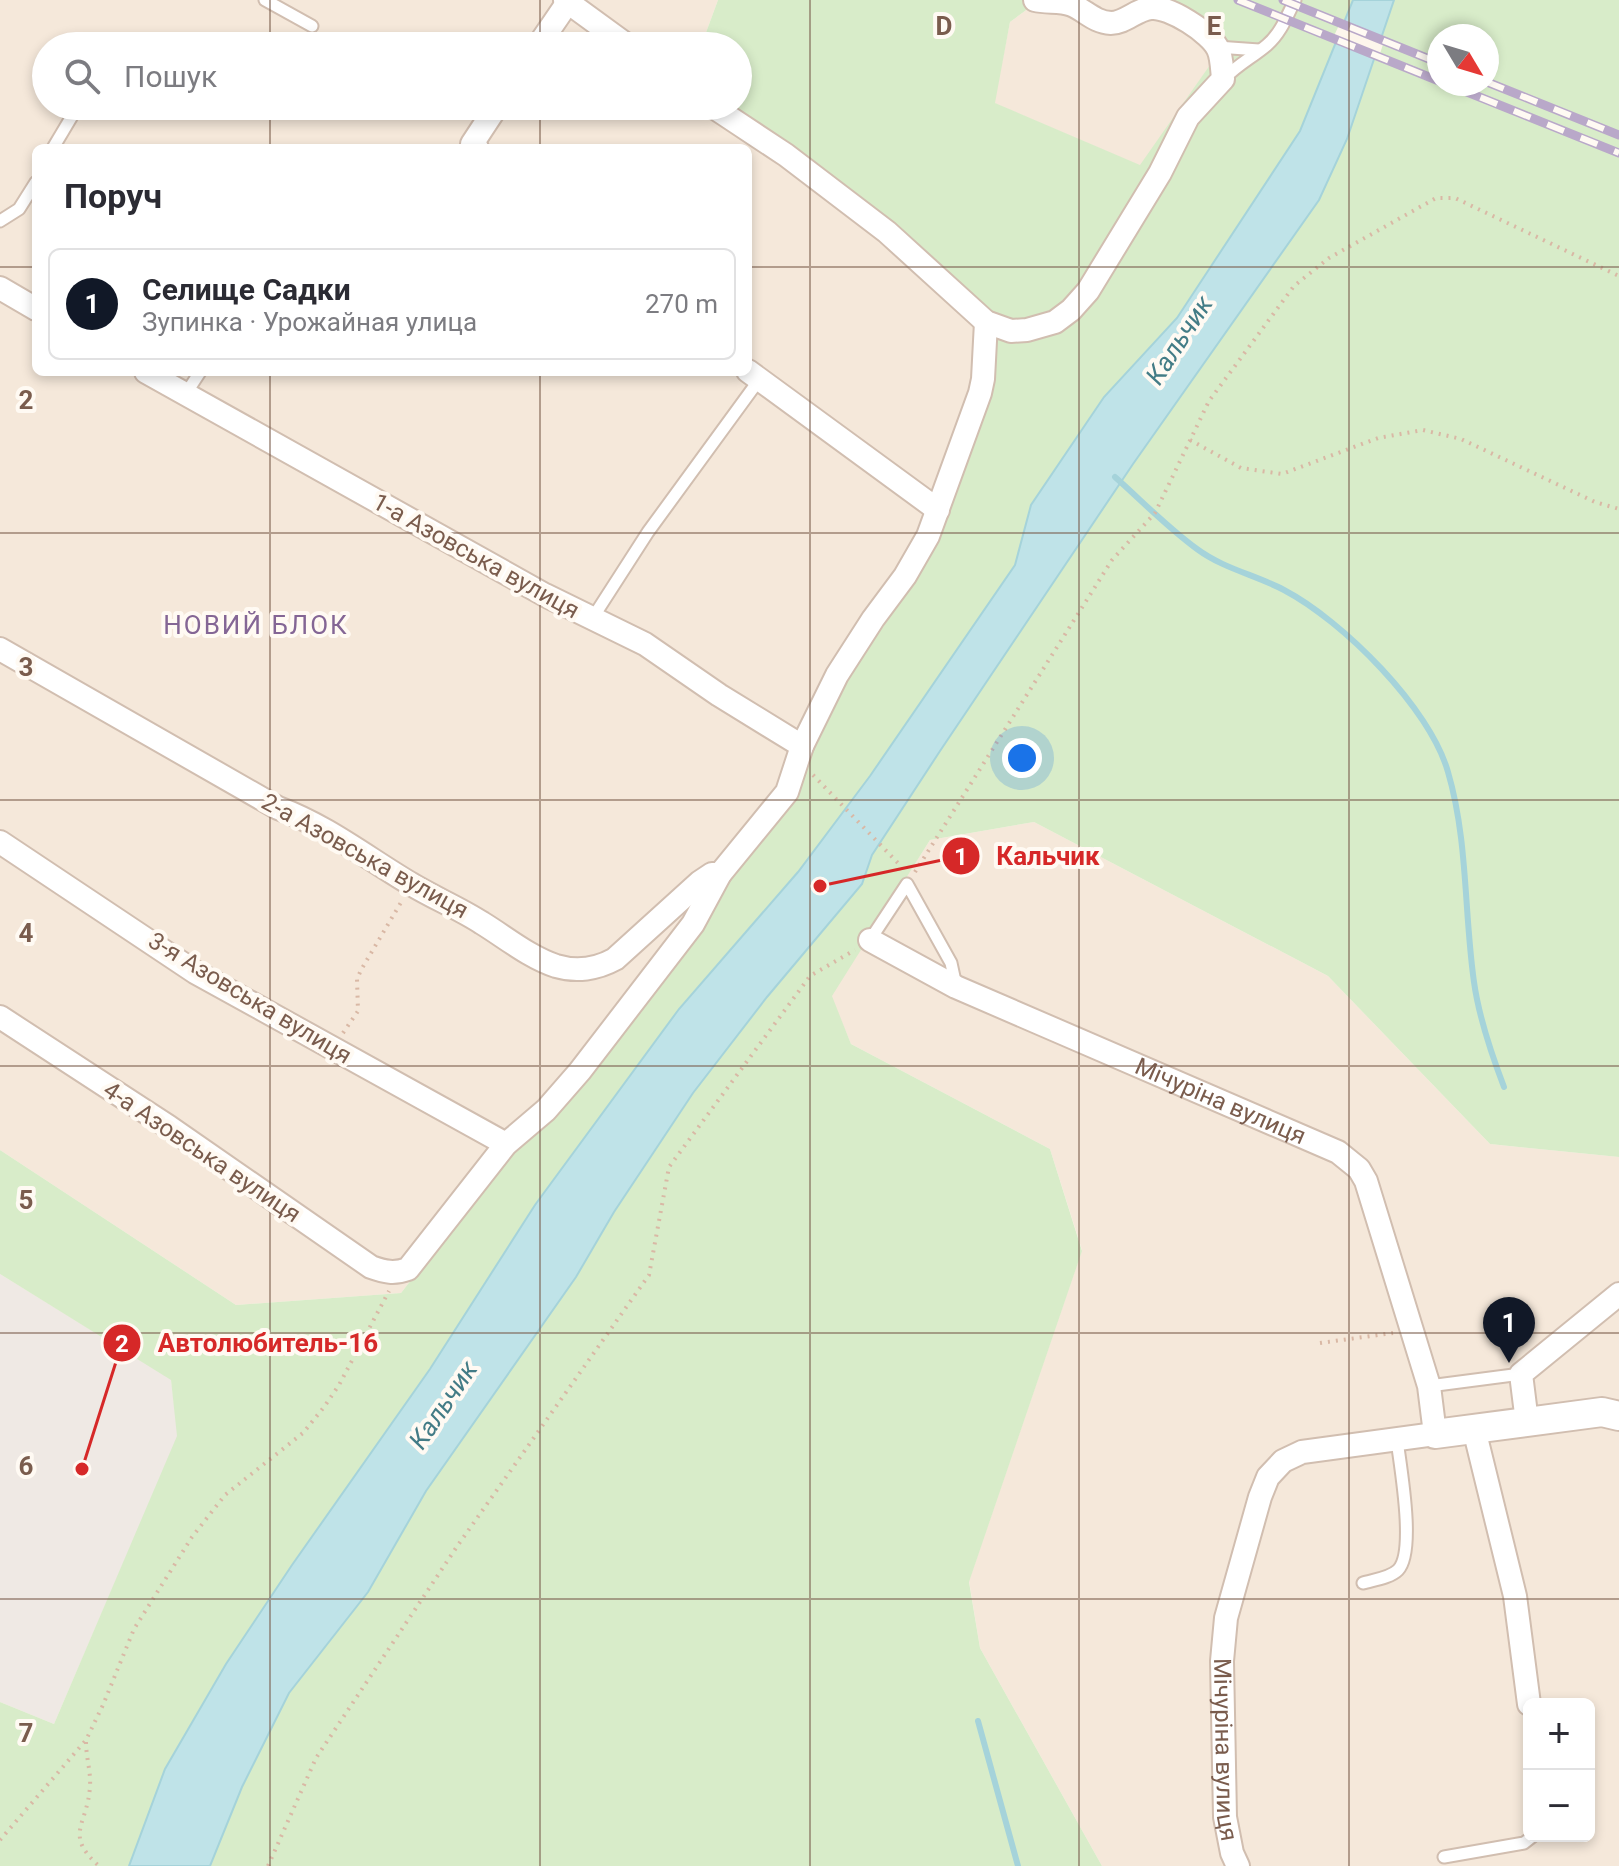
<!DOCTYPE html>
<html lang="uk">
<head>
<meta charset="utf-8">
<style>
  :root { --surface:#fff; --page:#f7f7f7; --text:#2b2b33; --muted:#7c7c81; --line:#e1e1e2; --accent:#111827 }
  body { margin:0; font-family:Roboto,sans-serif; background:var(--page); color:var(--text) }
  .controls { position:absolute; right:24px; bottom:24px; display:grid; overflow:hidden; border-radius:12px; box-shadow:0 4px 12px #0003 }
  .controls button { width:72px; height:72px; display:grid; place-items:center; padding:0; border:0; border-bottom:2px solid var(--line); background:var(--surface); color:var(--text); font:40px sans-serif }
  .compass { position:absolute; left:1427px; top:24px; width:72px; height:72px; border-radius:50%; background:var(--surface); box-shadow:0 4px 12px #0003; rotate:128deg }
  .you { position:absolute; left:1022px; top:758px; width:28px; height:28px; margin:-20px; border:6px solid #fff; border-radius:50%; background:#1a73e8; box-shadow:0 0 0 12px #1a73e833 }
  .badge { display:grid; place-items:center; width:52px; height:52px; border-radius:50%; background:var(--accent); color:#fff; font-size:26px; font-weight:700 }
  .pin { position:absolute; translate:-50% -66px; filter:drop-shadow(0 2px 4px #0008) }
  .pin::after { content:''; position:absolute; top:42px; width:28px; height:24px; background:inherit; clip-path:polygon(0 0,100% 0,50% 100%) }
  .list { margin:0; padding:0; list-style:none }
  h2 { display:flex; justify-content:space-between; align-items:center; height:104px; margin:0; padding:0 32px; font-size:34px }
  h2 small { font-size:26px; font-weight:400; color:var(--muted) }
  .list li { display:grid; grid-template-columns:52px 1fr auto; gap:24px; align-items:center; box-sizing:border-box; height:112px; margin:0 16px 16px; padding:0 16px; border:2px solid var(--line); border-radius:12px }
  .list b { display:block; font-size:30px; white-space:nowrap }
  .list p { margin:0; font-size:26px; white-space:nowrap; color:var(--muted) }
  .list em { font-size:26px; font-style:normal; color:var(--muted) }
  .icon { flex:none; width:44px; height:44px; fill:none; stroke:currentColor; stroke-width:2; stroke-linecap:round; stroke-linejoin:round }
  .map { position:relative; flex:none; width:1619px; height:1866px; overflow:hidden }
  .search { position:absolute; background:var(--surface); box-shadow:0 4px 12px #0003; left:32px; top:32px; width:720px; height:88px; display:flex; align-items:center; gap:20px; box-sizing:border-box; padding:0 28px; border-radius:44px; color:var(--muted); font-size:30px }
  .panel { position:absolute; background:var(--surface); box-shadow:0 4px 12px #0003; left:32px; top:144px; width:720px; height:232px; border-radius:12px }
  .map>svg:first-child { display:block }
  .residential { fill:#f5e8da; fill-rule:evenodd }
  .industrial { fill:#efe9e4 }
  .green { fill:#d8ecc9; fill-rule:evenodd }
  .water { fill:#bfe3e8; stroke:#a5d3da; stroke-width:2 }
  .pier { fill:#fdf6ec }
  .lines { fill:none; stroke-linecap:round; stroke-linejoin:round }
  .stream { stroke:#a5d3da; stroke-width:6 }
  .service-casing { stroke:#d1beb0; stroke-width:15 }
  .minor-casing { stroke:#d1beb0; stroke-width:26 }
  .tertiary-casing { stroke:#d1beb0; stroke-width:32 }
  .path { stroke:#d9b8a5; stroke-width:4; stroke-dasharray:2 6; stroke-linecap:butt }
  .service { stroke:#fff; stroke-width:11 }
  .minor { stroke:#fff; stroke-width:22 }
  .tertiary { stroke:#fff; stroke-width:28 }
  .rail-casing { stroke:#b9a8c9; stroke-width:9 }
  .rail { stroke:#fffaf3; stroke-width:6; stroke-dasharray:18; stroke-linecap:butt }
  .grid { fill:none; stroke:#7a5c4d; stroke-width:2; stroke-opacity:0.55 }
  .labels { text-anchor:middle; stroke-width:8; stroke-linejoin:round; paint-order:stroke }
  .street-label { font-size:24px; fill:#7a5c4d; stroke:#fffaf3 }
  .water-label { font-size:26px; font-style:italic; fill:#437c86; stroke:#fffaf3 }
  .neighbourhood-label { font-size:26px; letter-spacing:2px; fill:#846695; stroke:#fffaf3 }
  .grid-label { font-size:26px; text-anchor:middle; font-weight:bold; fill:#7a5c4d; stroke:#fffaf3; stroke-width:8; stroke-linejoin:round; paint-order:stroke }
  .leader { fill:none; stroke:#d62828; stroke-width:3 }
  .callout-dot { fill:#d62828; stroke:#fffaf3; stroke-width:3 }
  .mark-label { font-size:24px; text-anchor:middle; font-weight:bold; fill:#fff }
  .callout-label { font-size:26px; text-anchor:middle; font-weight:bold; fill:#d62828; stroke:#fffaf3; stroke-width:8; stroke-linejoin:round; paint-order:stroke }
</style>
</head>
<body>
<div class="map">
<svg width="1619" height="1866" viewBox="0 0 1619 1866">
  <rect width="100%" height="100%" fill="#fdf6ec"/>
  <g class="residential">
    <path d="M0,0H718L701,46H46V106H718L984,323L990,384L986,409L944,521L916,579L843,685L795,796L693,940L555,1117L509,1154L401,1293L236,1305L0,1150ZM36,148H748V372H36Z"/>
    <path d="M1040,0H1162L1226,42L1141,166L994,103L1010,22Z"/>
    <path d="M1034,822L1328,976L1490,1144L1619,1157V1866H1102L980,1648L969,1581L1082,1250L1050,1149L851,1044L831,996L930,840ZM1529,1704H1589V1836H1529Z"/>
  </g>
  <path class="industrial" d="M0,1274L171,1379L178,1436L54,1724L0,1702Z"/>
  <g class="green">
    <path d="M718,0H1040L1010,22L995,103L1140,165L1226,42L1162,0H1353L1300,131L1177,318L1104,397L1031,505L1015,565L870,776L798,872L679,1009L535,1205L430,1369L292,1565L226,1664L165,1769L129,1866H0V1702L54,1724L177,1436L171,1380L0,1274V1150L236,1305L401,1293L509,1154L555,1117L693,940L703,900L771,829L795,796L805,765L843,685L916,579L944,521L986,409L990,384L984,324L718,106H738V46H701Z"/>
    <path d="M1394,0H1619V1157L1490,1144L1328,976L1034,822L930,840L832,996L851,1044L1050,1149L1082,1251L969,1582L980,1648L1102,1866H210L242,1787L289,1693L368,1592L426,1491L576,1277L614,1212L693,1093L766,997L862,884L872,855L940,751L1133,464L1319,200L1347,139ZM1439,36H1487V84H1439Z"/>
  </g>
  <path class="water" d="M1353,0H1394L1347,139L1319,200L1133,464L940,751L872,855L862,884L767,997L693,1093L614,1212L576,1277L426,1491L368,1592L289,1693L242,1787L210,1866H129L165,1769L226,1664L292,1565L430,1369L535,1205L679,1009L798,872L870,776L1015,565L1031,505L1104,397L1177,318L1300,131Z"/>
  <path class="pier" d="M1340,23L1384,41L1379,57L1333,38Z"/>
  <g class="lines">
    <g class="stream">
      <path d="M1115,477C1142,501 1168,528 1197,549C1224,569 1256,575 1284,590C1343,621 1430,708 1448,772C1468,840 1464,912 1474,982C1479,1018 1491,1053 1504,1087"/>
      <path d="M978,1721L1018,1866"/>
    </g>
    <defs>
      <g id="service">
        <path d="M265,0L312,26"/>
        <path d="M1217,47L1259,50"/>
        <path d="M1225,78C1237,65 1253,57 1267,45C1281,33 1287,16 1295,0"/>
        <path d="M53,148L78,106"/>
        <path d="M0,221L19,209L36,182"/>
        <path d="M185,395L200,372"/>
        <path d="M592,619L648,532L759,380"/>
        <path d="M870,940L907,884L951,963L956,986"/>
        <path d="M1429,1386L1521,1374"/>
        <path d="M1363,1583C1373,1580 1390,1578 1398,1570C1416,1552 1400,1465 1397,1440"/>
        <path d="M1444,1857L1524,1843L1533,1836"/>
      </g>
      <g id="minor">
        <path d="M565,0L628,46"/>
        <path d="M538,46L568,2"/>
        <path d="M712,106L786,155L887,232L986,322L1011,331L1027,330L1055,322L1071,310L1088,291L1160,173L1188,117L1223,79C1222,70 1222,57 1218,49C1211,33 1169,6 1151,8C1137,9 1125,23 1111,23C1094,22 1086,11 1072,5C1061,0 1047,3 1035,0"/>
        <path d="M477,148L472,144L497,106"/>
        <path d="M0,288L36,309"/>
        <path d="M748,371L938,510"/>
        <path d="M146,372L545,595L645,644L719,695L802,746"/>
        <path d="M0,649L278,808C327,826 367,858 411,884C434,898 459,908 482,923C505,937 529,957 556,966C576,972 597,969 615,959L700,882L712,874H720"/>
        <path d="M0,842L195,972L506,1144"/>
        <path id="s1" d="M870,940L956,987L1338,1152L1359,1169L1366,1181L1429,1386L1435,1434L1302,1452L1283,1461L1268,1477L1260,1497L1226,1618L1222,1661L1225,1817L1232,1853L1238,1866"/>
        <path d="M0,1017L169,1127L371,1267C385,1272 394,1274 408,1269L506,1144L546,1110L580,1071L693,924L720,874L787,792L802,746L837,675L873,619L905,576L928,536L980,393L983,379L986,322"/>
        <path d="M1527,1422L1521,1374L1619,1294"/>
        <path d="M1474,1429L1515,1596L1529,1704"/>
      </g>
      <path id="tertiary" d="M1435,1434L1602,1412L1619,1416"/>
    </defs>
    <use href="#service" class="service-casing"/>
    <use href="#minor" class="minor-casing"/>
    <use href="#tertiary" class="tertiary-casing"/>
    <g class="path">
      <path d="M1190,440L1241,468L1282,474L1378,438L1423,430L1461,439L1595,502L1619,509"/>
      <path d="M813,775L898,863L901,871"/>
      <path d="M915,872L1112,560L1155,513L1209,401L1294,286L1329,258L1436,198H1455L1619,276"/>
      <path d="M343,1033L358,1011L357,979L361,970L403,899"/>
      <path d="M1320,1343L1393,1333"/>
      <path d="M86,1742C86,1757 91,1772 90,1786C88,1825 63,1834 99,1866"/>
      <path d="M0,1840L86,1740L103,1705L134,1629L192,1537L225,1495L303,1433L324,1407L339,1385L389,1291"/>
      <path d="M268,1866L316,1758L458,1545L649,1275L669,1167L810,976L855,950"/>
    </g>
    <use href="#service" class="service"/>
    <use href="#minor" class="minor"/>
    <use href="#tertiary" class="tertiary"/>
    <defs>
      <g id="rail">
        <path d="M1238,0L1439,81"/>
        <path d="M1283,0L1439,63"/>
        <path d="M1487,82L1619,135"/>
        <path d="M1447,84L1619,153"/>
      </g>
    </defs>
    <use href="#rail" class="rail-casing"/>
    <use href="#rail" class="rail"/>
  </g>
  <path class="grid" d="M270,0V46M540,0V46M810,0V1866M1079,0V1866M1349,0V1866M270,106V148M540,106V148M0,267H36M748,267H1619M270,372V1866M540,372V1866M0,533H1619M0,800H1619M0,1066H1619M0,1333H1619M0,1599H1619"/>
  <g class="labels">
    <g class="street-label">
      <text transform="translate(476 556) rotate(29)" y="8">1-а Азовська вулиця</text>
      <text transform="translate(365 856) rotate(29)" y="8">2-а Азовська вулиця</text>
      <text transform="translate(250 998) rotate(31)" y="8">3-я Азовська вулиця</text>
      <text dy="8" stroke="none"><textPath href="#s1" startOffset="386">Мічуріна вулиця</textPath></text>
      <text transform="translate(202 1152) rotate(34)" y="8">4-а Азовська вулиця</text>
      <text dy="8" stroke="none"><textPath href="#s1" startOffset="1274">Мічуріна вулиця</textPath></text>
    </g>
    <g class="water-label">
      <text transform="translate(1179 340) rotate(-57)" y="9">Кальчик</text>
      <text transform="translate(443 1405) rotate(-56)" y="9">Кальчик</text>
    </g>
    <g class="neighbourhood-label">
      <text x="256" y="634">НОВИЙ БЛОК</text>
    </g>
  </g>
  <g class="grid-label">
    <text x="944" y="35">D</text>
    <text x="1214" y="35">E</text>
    <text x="26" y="409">2</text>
    <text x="26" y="676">3</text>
    <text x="26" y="942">4</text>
    <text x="26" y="1209">5</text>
    <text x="26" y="1475">6</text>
    <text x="26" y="1742">7</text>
  </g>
  <path class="leader" d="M820 886L961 856M82 1469L122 1343"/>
  <g class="callout-dot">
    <circle cx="820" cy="886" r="8"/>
    <circle cx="82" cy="1469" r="8"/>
    <circle cx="961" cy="856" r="20"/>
    <circle cx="122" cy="1343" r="20"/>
  </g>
  <g class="mark-label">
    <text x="961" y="865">1</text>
    <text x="122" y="1352">2</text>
  </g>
  <g class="callout-label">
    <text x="1048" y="865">Кальчик</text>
    <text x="268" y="1352">Автолюбитель-16</text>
  </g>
</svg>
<div class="controls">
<button>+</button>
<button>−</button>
</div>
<svg class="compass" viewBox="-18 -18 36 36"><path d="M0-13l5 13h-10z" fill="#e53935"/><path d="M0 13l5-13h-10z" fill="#7c7c81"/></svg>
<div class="you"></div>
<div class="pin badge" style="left:1509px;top:1363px">1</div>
<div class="search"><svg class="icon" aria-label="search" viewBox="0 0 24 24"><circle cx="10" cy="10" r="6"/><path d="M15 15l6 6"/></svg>Пошук</div>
<section class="panel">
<h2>Поруч<small></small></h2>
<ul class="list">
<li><span class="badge">1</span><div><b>Селище Садки</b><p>Зупинка · Урожайная улица</p></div><em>270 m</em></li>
</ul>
</section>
</div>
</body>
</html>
